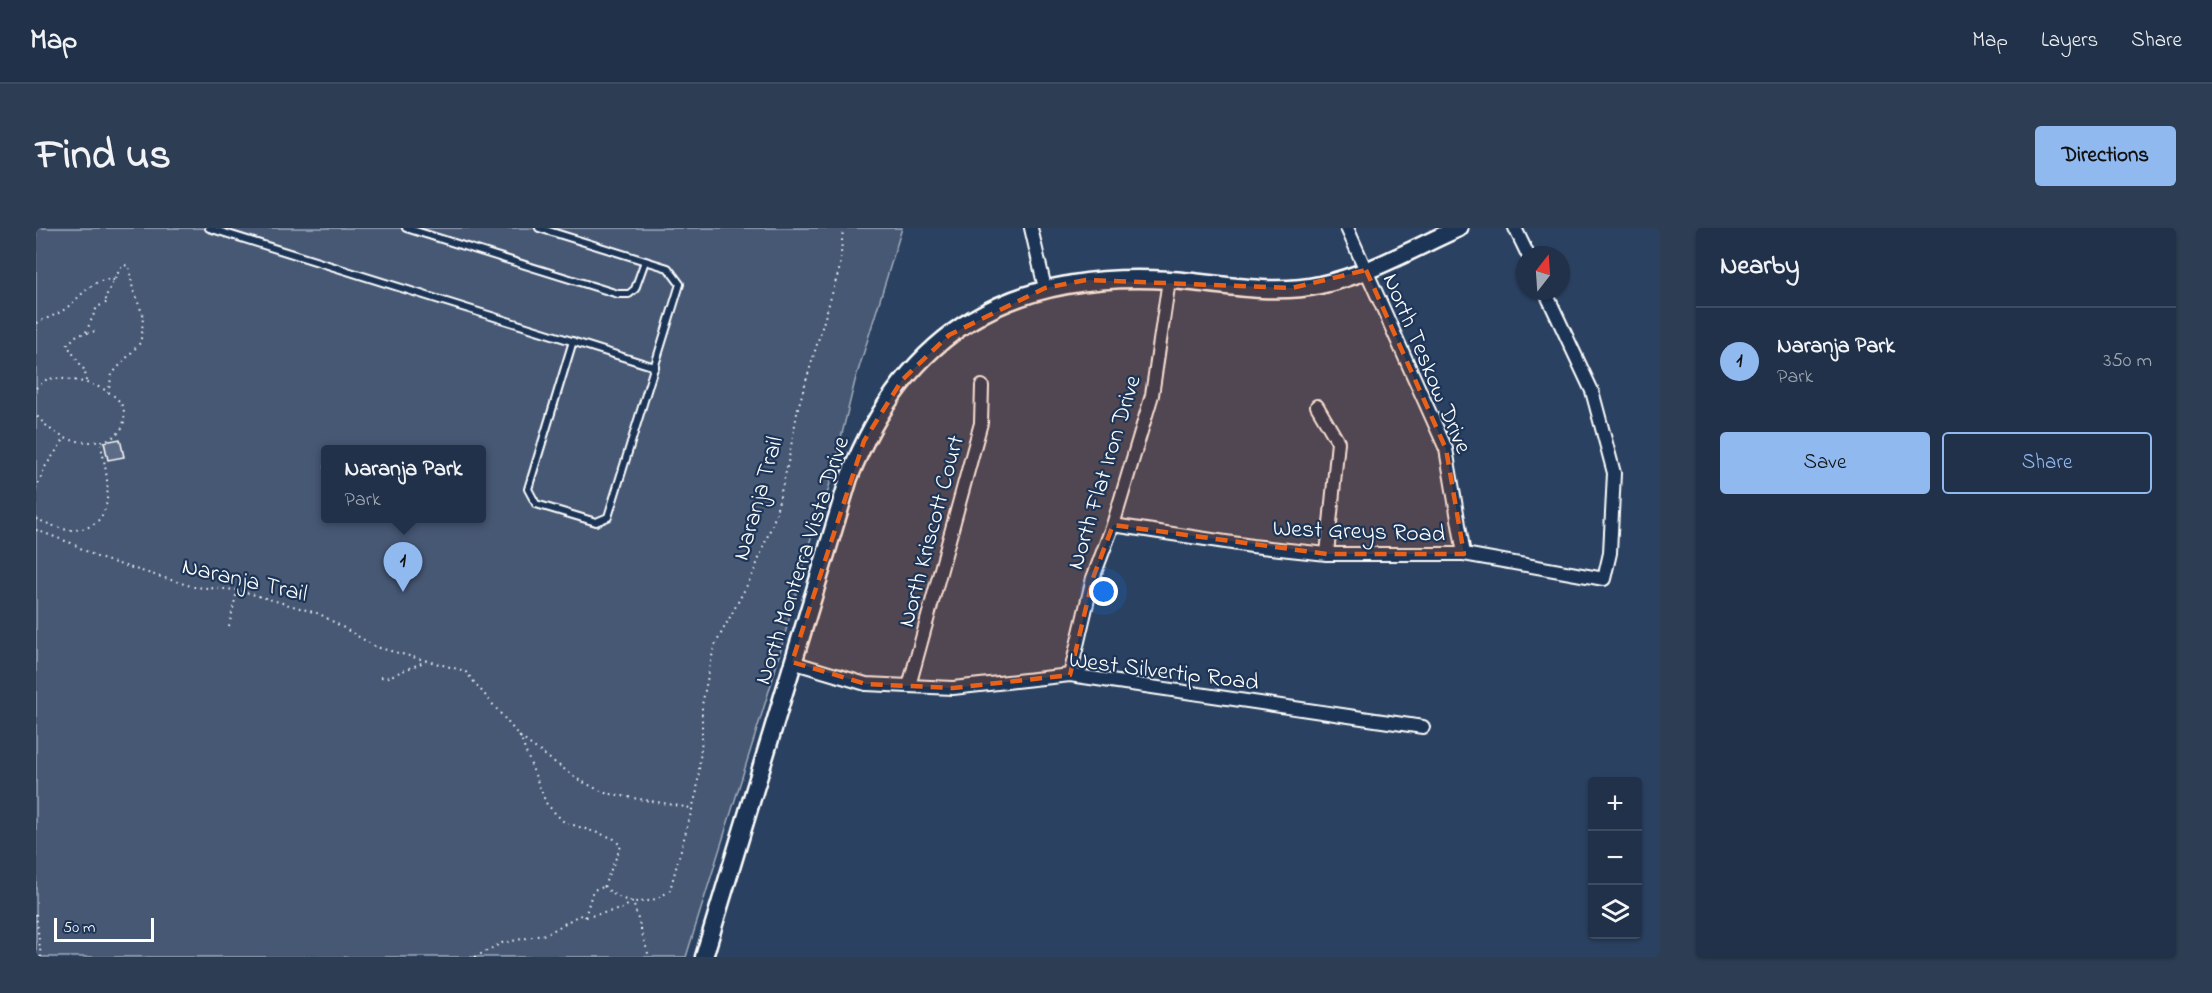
<!DOCTYPE html>
<html lang="en">
<head>
<meta charset="utf-8">
<style>
  :root { --surface:#203149; --page:#2d3d53; --text:#f1f3f6; --muted:#a2a9b4; --line:#3d4c61; --accent:#90b9f0 }
  body { margin:0; font-family:"Indie Flower",sans-serif; background:var(--page); color:var(--text) }
  .controls { position:absolute; right:18px; bottom:18px; display:grid; overflow:hidden; border-radius:6px; box-shadow:0 2px 4px #0004 }
  .controls button { width:54px; height:54px; display:grid; place-items:center; padding:0; border:0; border-bottom:2px solid var(--line); background:var(--surface); color:var(--text); font:30px sans-serif }
  .compass { position:absolute; left:1480px; top:18px; width:54px; height:54px; border-radius:50%; background:var(--surface); box-shadow:0 2px 4px #0004; rotate:17deg }
  .scale { position:absolute; left:18px; bottom:15px; width:100px; box-sizing:border-box; padding-left:6px; border:3px solid #fff; border-top:0; font-size:16px; line-height:21px; white-space:nowrap; color:#fff; -webkit-text-stroke:4px #1d3557; paint-order:stroke }
  .you { position:absolute; left:1068px; top:364px; width:21px; height:21px; margin:-15px; border:4px solid #fff; border-radius:50%; background:#1a73e8; box-shadow:0 0 0 9px #1a73e833 }
  .badge { display:grid; place-items:center; width:39px; height:39px; border-radius:50%; background:var(--accent); color:#111; font-size:20px; font-weight:700 }
  .pin { position:absolute; translate:-50% -50px; filter:drop-shadow(0 2px 3px #0008) }
  .pin::after { content:''; position:absolute; top:32px; width:21px; height:18px; background:inherit; clip-path:polygon(0 0,100% 0,50% 100%) }
  .popup { position:absolute; left:285px; top:217px; width:165px; height:78px; box-sizing:border-box; display:grid; place-content:center; border-radius:6px; background:var(--surface); filter:drop-shadow(0 2px 4px #0005); font-size:20px; white-space:nowrap; color:var(--muted) }
  .popup b { font-size:22px; color:var(--text) }
  .popup::after { content:''; position:absolute; left:50%; top:100%; margin-left:-12px; border:12px solid transparent; border-top-color:var(--surface) }
  .list { margin:0; padding:0; list-style:none }
  h2 { display:flex; justify-content:space-between; align-items:center; height:78px; margin:0; padding:0 24px; font-size:26px }
  h2 small { font-size:20px; font-weight:400; color:var(--muted) }
  .list li { display:grid; grid-template-columns:39px 1fr auto; gap:18px; align-items:center; box-sizing:border-box; height:108px; padding:0 24px; border-top:2px solid var(--line) }
  .list b { display:block; font-size:22px; white-space:nowrap }
  .list p { margin:0; font-size:20px; white-space:nowrap; color:var(--muted) }
  .list em { font-size:20px; font-style:normal; color:var(--muted) }
  .actions { display:flex; gap:12px; padding:18px 24px }
  .actions a { flex:1; padding:14px 0; border:2px solid var(--accent); border-radius:6px; text-align:center; font-size:21px; color:var(--accent) }
  .actions .main { background:var(--accent); color:#111 }
  .icon { flex:none; width:33px; height:33px; fill:none; stroke:currentColor; stroke-width:2; stroke-linecap:round; stroke-linejoin:round }
  .map { position:relative; flex:none; width:1624px; height:729px; overflow:hidden; border-radius:6px }
  header { display:flex; align-items:center; gap:36px; box-sizing:border-box; height:84px; padding:0 30px; background:var(--surface); border-bottom:2px solid var(--line) }
  header strong { font-size:28px }
  nav { display:flex; gap:33px; margin-inline-start:auto; font-size:21px }
  .intro { display:flex; align-items:center; justify-content:space-between; box-sizing:border-box; height:144px; padding:0 36px }
  h1 { margin:0; font-size:42px }
  .button { padding:15px 27px; border-radius:6px; background:var(--accent); color:#111; font-size:21px; font-weight:700 }
  main { display:flex; gap:36px; padding:0 36px }
  aside { flex:1; background:var(--surface); border-radius:6px; box-shadow:0 2px 4px #0004 }
  .map>svg:first-child { display:block }
  .green { fill:#465975; stroke:#a2acba; stroke-width:1.5; fill-rule:evenodd }
  .building { fill:#5b6c86; stroke:#fff; stroke-width:1.5 }
  .lines { fill:none; stroke-linecap:round; stroke-linejoin:round }
  .lane-casing { stroke:#fff; stroke-width:10 }
  .street-casing { stroke:#fff; stroke-width:16 }
  .secondary-casing { stroke:#fff; stroke-width:21 }
  .path { stroke:#fff; stroke-width:2; stroke-dasharray:1.5 4.5; stroke-linecap:butt }
  .lane { stroke:#1d3557; stroke-width:6 }
  .street { stroke:#1d3557; stroke-width:12 }
  .secondary { stroke:#1d3557; stroke-width:16 }
  .marked { fill:#e96118; fill-opacity:0.2; stroke:#e96118; stroke-width:4.5; stroke-dasharray:12 8; stroke-linejoin:round }
  .labels { text-anchor:middle; stroke-width:4.5; stroke-linejoin:round; paint-order:stroke }
  .street-label { font-size:24px; fill:#fff; stroke:#1d3557 }
</style>
</head>
<body>
<header>
<strong>Map</strong>
<nav><a>Map</a><a>Layers</a><a>Share</a></nav>
</header>
<div class="intro"><h1>Find us</h1><a class="button">Directions</a></div>
<main>
<div class="map">
<svg width="1624" height="729" viewBox="0 0 1624 729">
  <rect width="100%" height="100%" fill="#2a4161"/>
  <filter id="ink" filterUnits="userSpaceOnUse"><feTurbulence type="fractalNoise" baseFrequency=".0167" numOctaves="2"/><feDisplacementMap in="SourceGraphic" scale="12" xChannelSelector="R" yChannelSelector="G"/><feConvolveMatrix kernelMatrix="1 2 1 2 8 2 1 2 1" color-interpolation-filters="sRGB"/></filter>
  <g filter="url(#ink)">
    <path class="green" d="M0,0H866L819,153L791,267L776,306L737,450L650,729H0ZM289,222H445V290H289Z"/>
    <path class="building" d="M84,211L88,229L72,232L68,214Z"/>
    <g class="lines">
      <defs>
        <g id="lane">
          <path d="M173,0L619,139"/>
          <path d="M370,0L582,66H593L599,61L609,33"/>
          <path d="M503,0L632,40L644,56L572,289L560,294L500,276L492,261L537,113"/>
        </g>
        <g id="street">
          <path d="M995,0L1009,60"/>
          <path d="M1311,0L1410,221L1428,326"/>
          <path d="M1479,0L1492,27"/>
          <path d="M1281,178L1302,214L1291,326"/>
          <path d="M1077,297L1216,318L1291,326H1428L1568,351L1574,325L1578,245L1556,163L1509,63"/>
          <path d="M756,434L830,456L873,458L917,460L1034,447L1387,499"/>
          <path d="M1034,447L1057,350L1077,297L1116,167L1133,52"/>
          <path d="M873,458L945,195L946,158"/>
        </g>
        <path id="secondary" d="M668,729L813,250C871,101 978,42 1134,52C1182,55 1236,68 1284,57C1332,47 1378,20 1423,0"/>
      </defs>
      <use href="#lane" class="lane-casing"/>
      <use href="#street" class="street-casing"/>
      <use href="#secondary" class="secondary-casing"/>
      <g class="path">
        <path d="M0,95C9,91 18,88 26,83C42,73 58,47 78,52"/>
        <path d="M0,100V106"/>
        <path d="M50,104L61,79L72,74L69,70L84,41L87,37L93,38L97,62L107,87L106,106L104,115L76,146L72,165"/>
        <path d="M50,153L49,143L31,117L41,107L61,103"/>
        <path d="M0,160L11,151C35,148 99,160 87,197C80,218 45,216 29,210C17,205 8,196 0,187"/>
        <path d="M0,261L9,239L29,210"/>
        <path d="M0,291C11,295 25,302 35,302C87,302 70,243 64,213"/>
        <path d="M0,302L35,315L63,330L158,359L202,362L284,386L340,419L429,443L484,509L510,575L519,585L528,594L577,610L585,618L568,658"/>
        <path d="M193,398L201,363"/>
        <path d="M345,449L350,450L390,433"/>
        <path d="M484,509L543,552L569,565L655,580"/>
        <path d="M0,625V630"/>
        <path d="M568,658C587,678 614,679 634,662L661,563L666,510V477L678,419L717,346L739,289L752,235L762,180L804,39L807,0"/>
        <path d="M0,686L5,729"/>
        <path d="M550,689L585,681L597,674L613,729"/>
        <path d="M439,729L466,715L511,706L543,687L549,689L557,662L568,659"/>
      </g>
      <use href="#lane" class="lane"/>
      <use href="#street" class="street"/>
      <use href="#secondary" class="secondary"/>
    </g>
  </g>
  <path class="marked" d="M1330,42L1410,221L1428,326H1291L1077,297L1057,350L1034,447L917,460L873,458L830,456L756,434L828,213L866,152L913,107L1009,60L1050,52L1256,60Z"/>
  <g class="labels">
    <g class="street-label">
      <text transform="translate(1392 135) rotate(67)" y="8">North Teskow Drive</text>
      <text transform="translate(1067 244) rotate(-73)" y="8">North Flat Iron Drive</text>
      <text transform="translate(721 270) rotate(-74)" y="8">Naranja Trail</text>
      <text transform="translate(1323 302) rotate(2)" y="8">West Greys Road</text>
      <text transform="translate(894 303) rotate(-75)" y="8">North Kriscott Court</text>
      <text transform="translate(765 332) rotate(-72)" y="8">North Monterra Vista Drive</text>
      <text transform="translate(209 351) rotate(13)" y="8">Naranja Trail</text>
      <text transform="translate(1128 442) rotate(7)" y="8">West Silvertip Road</text>
    </g>
  </g>
</svg>
<div class="controls">
<button>+</button>
<button>−</button>
<button><svg class="icon" aria-label="layers" viewBox="0 0 24 24"><path d="M12 4l9 5-9 5-9-5zM3 14l9 5 9-5"/></svg></button>
</div>
<svg class="compass" viewBox="-18 -18 36 36"><path d="M0-13l5 13h-10z" fill="#e53935"/><path d="M0 13l5-13h-10z" fill="#a2a9b4"/></svg>
<div class="scale">50 m</div>
<div class="you"></div>
<div class="pin badge" style="left:367px;top:364px">1</div>
<div class="popup"><b>Naranja Park</b>Park</div>
</div>
<aside>
<h2>Nearby<small></small></h2>
<ul class="list">
<li><span class="badge">1</span><div><b>Naranja Park</b><p>Park</p></div><em>350 m</em></li>
</ul>
<div class="actions"><a class="main">Save</a><a>Share</a></div>
</aside>
</main>
</body>
</html>
